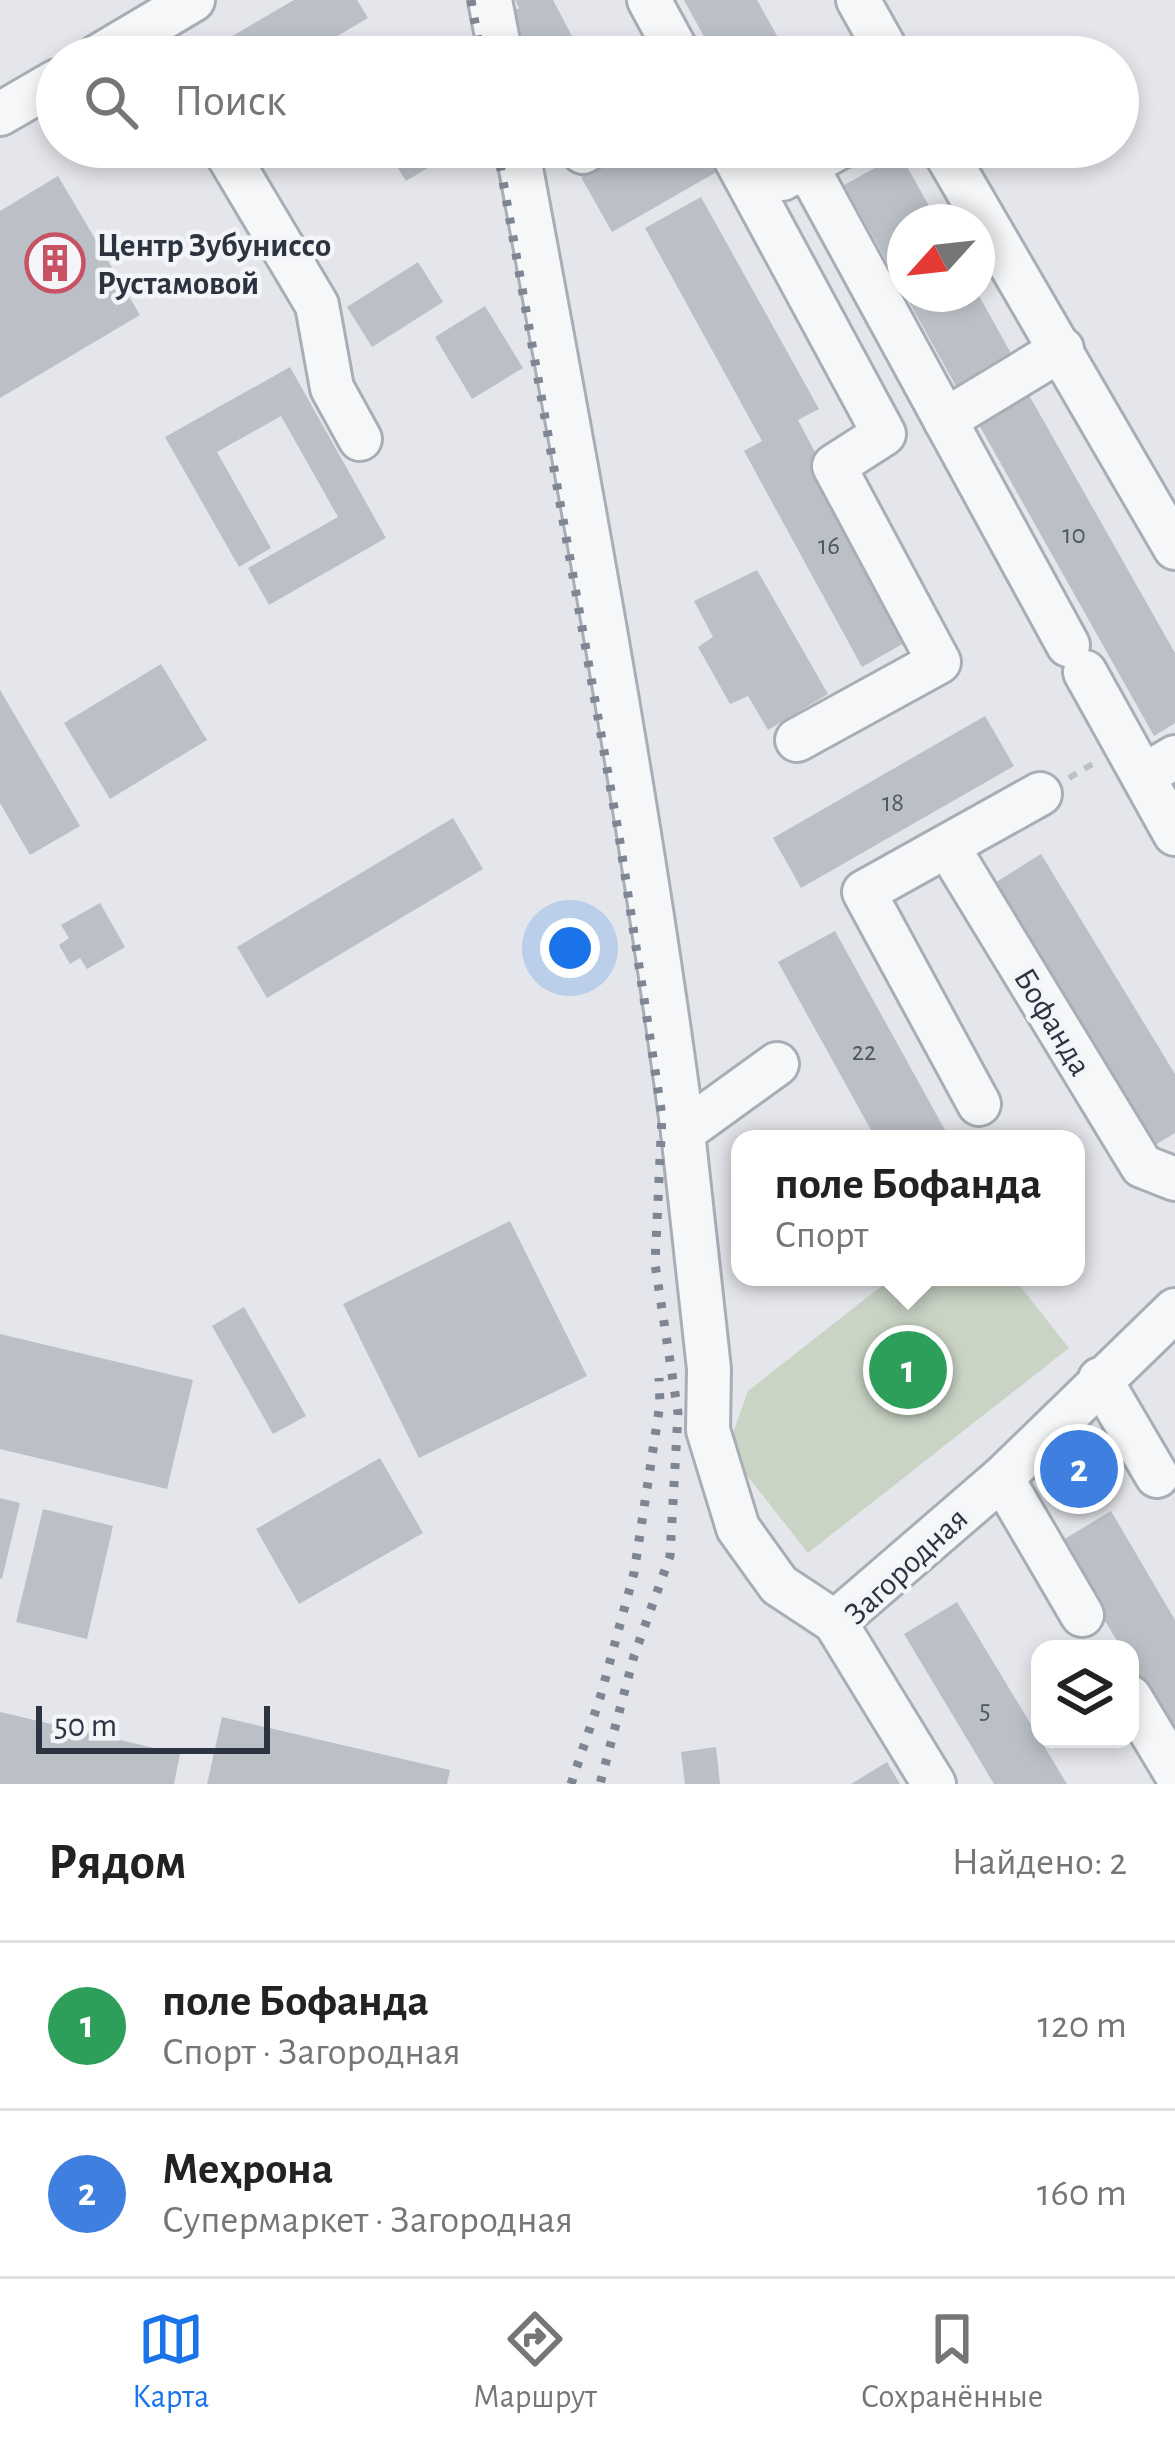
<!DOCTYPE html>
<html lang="ru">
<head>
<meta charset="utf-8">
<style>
  :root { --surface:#fff; --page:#f6f6f6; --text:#222; --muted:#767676; --line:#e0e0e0; --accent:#1a73e8 }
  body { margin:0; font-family:"Alegreya Sans",sans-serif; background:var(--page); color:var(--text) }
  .controls { position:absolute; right:36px; bottom:36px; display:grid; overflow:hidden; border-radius:24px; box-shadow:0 6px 18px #0003 }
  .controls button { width:108px; height:108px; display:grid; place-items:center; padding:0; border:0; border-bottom:3px solid var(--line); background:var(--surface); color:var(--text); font:60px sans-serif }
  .compass { position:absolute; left:887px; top:204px; width:108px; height:108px; border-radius:50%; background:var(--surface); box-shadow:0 6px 18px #0003; rotate:243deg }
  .scale { position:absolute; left:36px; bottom:30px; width:234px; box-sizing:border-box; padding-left:12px; border:6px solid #2c3442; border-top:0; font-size:33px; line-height:42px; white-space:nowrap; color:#2c3442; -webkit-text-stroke:9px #f3f5f8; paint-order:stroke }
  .you { position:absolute; left:570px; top:948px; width:42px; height:42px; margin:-30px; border:9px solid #fff; border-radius:50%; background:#1a73e8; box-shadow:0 0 0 18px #1a73e833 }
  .badge { display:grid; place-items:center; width:78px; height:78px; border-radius:50%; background:var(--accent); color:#fff; font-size:39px; font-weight:700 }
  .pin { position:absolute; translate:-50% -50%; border:6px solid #fff; box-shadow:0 3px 12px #0006 }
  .popup { position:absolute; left:731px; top:1130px; width:354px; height:156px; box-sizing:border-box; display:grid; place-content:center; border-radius:24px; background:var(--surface); filter:drop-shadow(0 3px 9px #0005); font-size:39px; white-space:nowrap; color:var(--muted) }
  .popup b { font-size:45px; color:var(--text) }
  .popup::after { content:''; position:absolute; left:50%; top:100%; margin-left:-24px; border:24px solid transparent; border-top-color:var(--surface) }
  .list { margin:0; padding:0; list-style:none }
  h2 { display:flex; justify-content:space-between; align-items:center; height:156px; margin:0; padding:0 48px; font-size:51px }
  h2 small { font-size:39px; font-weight:400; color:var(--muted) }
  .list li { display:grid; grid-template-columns:78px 1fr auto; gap:36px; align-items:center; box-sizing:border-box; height:168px; padding:0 48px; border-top:3px solid var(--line) }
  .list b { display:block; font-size:45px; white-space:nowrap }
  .list p { margin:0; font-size:39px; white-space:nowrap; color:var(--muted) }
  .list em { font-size:39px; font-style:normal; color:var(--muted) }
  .icon { flex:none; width:66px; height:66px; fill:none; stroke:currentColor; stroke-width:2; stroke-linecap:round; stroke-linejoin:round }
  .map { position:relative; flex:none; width:1175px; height:1784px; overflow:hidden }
  .search { position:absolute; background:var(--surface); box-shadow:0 6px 18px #0003; left:36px; right:36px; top:36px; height:132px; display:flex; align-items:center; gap:30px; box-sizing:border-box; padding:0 42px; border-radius:66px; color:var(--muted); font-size:45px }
  .sheet { height:492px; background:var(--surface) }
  nav { display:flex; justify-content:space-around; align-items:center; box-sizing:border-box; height:168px; border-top:3px solid var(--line); background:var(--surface); font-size:33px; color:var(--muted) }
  nav a { display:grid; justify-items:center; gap:6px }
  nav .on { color:var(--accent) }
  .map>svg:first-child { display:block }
  .green { fill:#c9d4c5 }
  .building { fill:#bbc0c7 }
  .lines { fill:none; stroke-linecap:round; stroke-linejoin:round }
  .minor-casing { stroke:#a9adb5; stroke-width:48 }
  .path { stroke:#bdc0c6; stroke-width:6; stroke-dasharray:9 9; stroke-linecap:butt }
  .minor { stroke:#f6f7f9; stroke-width:42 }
  .rail { stroke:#7e8693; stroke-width:9; stroke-dasharray:6 12; stroke-linecap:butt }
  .labels { text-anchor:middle; stroke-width:9; stroke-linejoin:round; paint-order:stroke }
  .number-label { font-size:27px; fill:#505763 }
  .poi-label { font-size:33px; font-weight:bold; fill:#2c3442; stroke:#f3f5f8; text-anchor:start }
  .street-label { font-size:33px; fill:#2c3442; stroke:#f3f5f8 }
</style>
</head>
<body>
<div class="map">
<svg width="1175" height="1784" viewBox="0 0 1175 1784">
  <rect width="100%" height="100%" fill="#e4e6eb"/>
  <path class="green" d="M893,1277H1013L1069,1348L808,1553L727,1450L748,1391Z"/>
  <g class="building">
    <path d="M294,0H357L368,18L302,57H230L222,42Z"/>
    <path d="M515,0H553L583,57H521L501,17L519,8Z"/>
    <path d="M684,0H757L789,57H715Z"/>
    <path d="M385,147H447L451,154L406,181Z"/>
    <path d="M633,147H707L720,170L612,232L581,177Z"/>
    <path d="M900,154L938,222H905V294H978L1018,366L962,397L844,185Z"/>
    <path d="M58,176L140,315L0,398V211Z"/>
    <path d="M701,197L819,409L798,420L913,638L862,667L744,451L762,441L645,228Z"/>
    <path d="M418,262L443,302L372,347L347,307Z"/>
    <path d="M485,306L523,368L472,399L435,337Z"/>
    <path d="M290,367L386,538L269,605L248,568L338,517L281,416L217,452L271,548L239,567L165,437Z"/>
    <path d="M1025,388L1175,653V723L1154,736L974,416Z"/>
    <path d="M757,570L828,694L768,730L748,696L730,704L698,647L713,637L694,601Z"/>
    <path d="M161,664L207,740L110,799L64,723Z"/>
    <path d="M0,690L80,826L30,855L0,803Z"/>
    <path d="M985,716L1014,766L801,888L773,838Z"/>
    <path d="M453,818L483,869L267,998L237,947Z"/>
    <path d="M1041,854L1175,1074V1133L1145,1151L985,889Z"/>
    <path d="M100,903L125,947L87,969L80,958L70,964L59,945L69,938L61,925Z"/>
    <path d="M835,931L950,1139H876L778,962Z"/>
    <path d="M510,1221L587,1376L419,1458L343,1304Z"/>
    <path d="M244,1307L306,1416L273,1434L212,1326Z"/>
    <path d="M0,1334L193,1380L167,1489L0,1449Z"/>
    <path d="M380,1458L423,1533L299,1604L256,1529Z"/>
    <path d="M0,1498L20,1503L2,1579L0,1578Z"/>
    <path d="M43,1509L113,1526L87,1639L16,1622Z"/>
    <path d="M1111,1511L1175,1620V1738L1130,1663V1649H1122L1058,1543Z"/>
    <path d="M957,1602L1067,1784H994L904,1634Z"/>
    <path d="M0,1712L180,1754L174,1784H0Z"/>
    <path d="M222,1717L450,1770L447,1784H207Z"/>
    <path d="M716,1747L720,1784H685L681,1752Z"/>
    <path d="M887,1762L900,1784H851Z"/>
  </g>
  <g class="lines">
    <defs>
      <g id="minor">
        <path d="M490,0L501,57"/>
        <path d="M649,0L680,57"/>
        <path d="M858,0L890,57"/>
        <path d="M97,57L193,0"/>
        <path d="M0,114L57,81"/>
        <path d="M223,147L317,305L332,388L360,439"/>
        <path d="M517,147C578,474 639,802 683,1132"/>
        <path d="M729,147L884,434L834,466L939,662L797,740"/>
        <path d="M942,147L1175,548"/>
        <path d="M583,152L591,147"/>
        <path d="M806,165L1068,645"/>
        <path d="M782,179L840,147"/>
        <path d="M945,420L1062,349"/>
        <path d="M1085,672L1175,834"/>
        <path d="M1143,776L1175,757"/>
        <path d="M948,847L1142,1166L1175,1179"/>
        <path d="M777,1064L683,1132L709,1369L708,1430L738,1528L779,1585L835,1622L934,1784"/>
        <path d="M979,1104L864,892L1040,794"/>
        <path d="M1100,1379L1157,1476"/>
        <path d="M1002,1478L1082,1615"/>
        <path d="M835,1622L1002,1478L1175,1310"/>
        <path d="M1130,1697L1175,1772"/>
      </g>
    </defs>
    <use href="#minor" class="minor-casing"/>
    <path class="path" d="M1069,778L1094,763"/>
    <use href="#minor" class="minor"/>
    <g class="rail">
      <path d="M471,0L481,57"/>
      <path d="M497,147L619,836L662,1116L655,1264L678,1413L670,1556L634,1656L600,1784"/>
      <path d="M571,1784L600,1698L634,1573L660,1404L659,1378"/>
    </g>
  </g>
  <defs>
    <symbol id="building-ring" viewBox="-11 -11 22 22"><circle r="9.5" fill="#f3f5f8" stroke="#c65264" stroke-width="1.5"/><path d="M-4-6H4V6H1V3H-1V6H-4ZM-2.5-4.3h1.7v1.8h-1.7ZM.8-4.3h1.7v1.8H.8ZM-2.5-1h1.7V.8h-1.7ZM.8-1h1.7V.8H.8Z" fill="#c65264"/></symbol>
  </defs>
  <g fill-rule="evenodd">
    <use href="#building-ring" x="22" y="230" width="66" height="66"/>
  </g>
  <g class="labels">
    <g class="number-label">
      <text x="1074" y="543">10</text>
      <text x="829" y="554">16</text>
      <text x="893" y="811">18</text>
      <text x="864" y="1060">22</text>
      <text x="985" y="1718">5</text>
    </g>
    <g class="poi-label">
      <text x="97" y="256">Центр Зубуниссо<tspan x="97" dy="38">Рустамовой</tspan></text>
    </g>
    <g class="street-label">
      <text transform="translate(1054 1021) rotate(59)" y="12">Бофанда</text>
      <text transform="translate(905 1565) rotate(-43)" y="12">Загородная</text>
    </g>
  </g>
</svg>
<div class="controls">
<button><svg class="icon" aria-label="layers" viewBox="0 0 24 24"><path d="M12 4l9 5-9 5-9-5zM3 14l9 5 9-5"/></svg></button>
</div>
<svg class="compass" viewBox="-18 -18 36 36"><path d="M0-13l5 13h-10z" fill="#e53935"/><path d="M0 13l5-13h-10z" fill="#767676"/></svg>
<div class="scale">50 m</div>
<div class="you"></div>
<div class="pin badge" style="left:908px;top:1370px;background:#2e9e5b">1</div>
<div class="popup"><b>поле Бофанда</b>Спорт</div>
<div class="pin badge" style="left:1079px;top:1469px;background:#3f7fe0">2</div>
<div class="search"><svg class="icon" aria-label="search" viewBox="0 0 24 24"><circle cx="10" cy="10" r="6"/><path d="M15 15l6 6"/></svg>Поиск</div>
</div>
<section class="sheet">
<h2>Рядом<small>Найдено: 2</small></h2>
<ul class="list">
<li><span class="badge" style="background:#2e9e5b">1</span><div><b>поле Бофанда</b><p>Спорт · Загородная</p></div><em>120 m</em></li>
<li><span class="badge" style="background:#3f7fe0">2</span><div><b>Меҳрона</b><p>Супермаркет · Загородная</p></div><em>160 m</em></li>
</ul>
</section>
<nav>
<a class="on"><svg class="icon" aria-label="map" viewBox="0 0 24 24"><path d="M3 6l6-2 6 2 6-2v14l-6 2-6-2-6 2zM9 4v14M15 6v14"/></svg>Карта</a>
<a><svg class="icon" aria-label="directions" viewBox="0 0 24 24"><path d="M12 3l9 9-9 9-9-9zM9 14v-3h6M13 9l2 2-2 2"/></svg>Маршрут</a>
<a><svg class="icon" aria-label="saved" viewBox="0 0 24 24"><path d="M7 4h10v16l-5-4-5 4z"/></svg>Сохранённые</a>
</nav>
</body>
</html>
